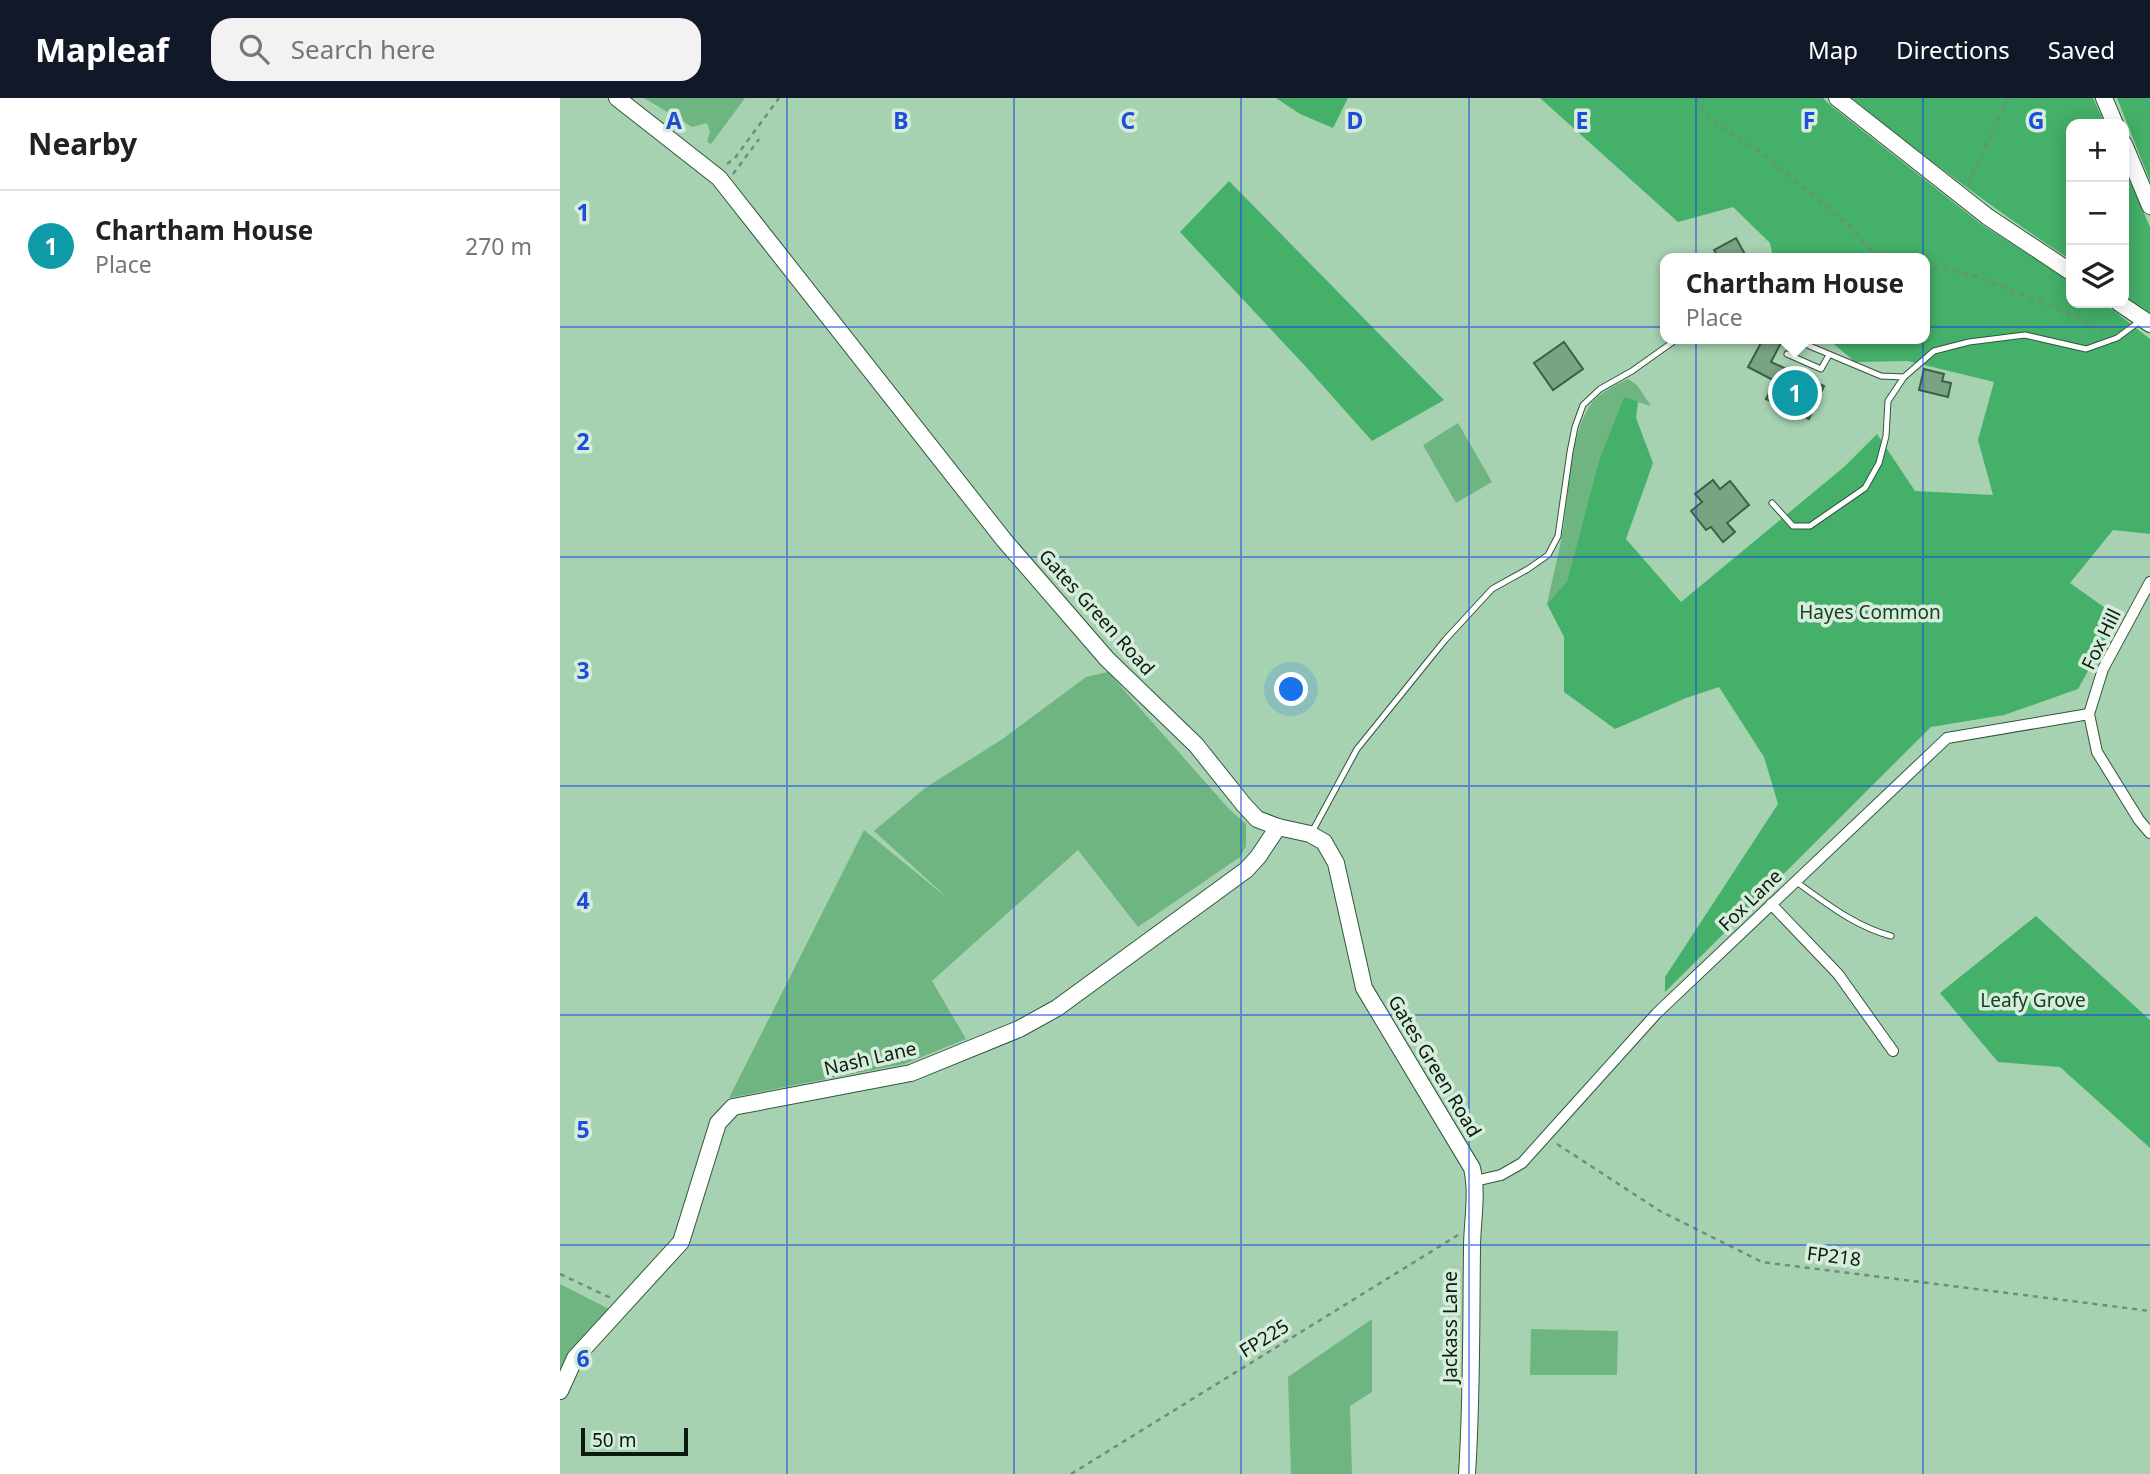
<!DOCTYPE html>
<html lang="en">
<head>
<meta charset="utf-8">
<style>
  :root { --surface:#fff; --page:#f2f2f2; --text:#222; --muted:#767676; --line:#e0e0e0; --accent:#111827 }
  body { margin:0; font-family:"Noto Sans",sans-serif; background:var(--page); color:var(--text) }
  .controls { position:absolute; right:21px; top:21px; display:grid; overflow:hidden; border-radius:14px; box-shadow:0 4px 18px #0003 }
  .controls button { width:63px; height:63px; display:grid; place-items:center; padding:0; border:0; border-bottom:2px solid var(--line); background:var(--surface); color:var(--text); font:35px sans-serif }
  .scale { position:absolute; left:21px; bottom:18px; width:107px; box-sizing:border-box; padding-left:7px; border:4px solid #0a1a0e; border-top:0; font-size:19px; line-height:24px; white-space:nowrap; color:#0a1a0e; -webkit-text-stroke:5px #d7eddc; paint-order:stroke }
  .you { position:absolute; left:732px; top:592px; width:24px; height:24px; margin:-18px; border:5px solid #fff; border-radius:50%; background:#1a73e8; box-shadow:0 0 0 10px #1a73e833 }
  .badge { display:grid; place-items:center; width:46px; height:46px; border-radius:50%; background:var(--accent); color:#fff; font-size:23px; font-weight:700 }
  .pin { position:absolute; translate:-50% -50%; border:4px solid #fff; box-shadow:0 2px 7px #0006 }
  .popup { position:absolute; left:1100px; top:155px; width:270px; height:91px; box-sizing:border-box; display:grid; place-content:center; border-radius:14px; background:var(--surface); filter:drop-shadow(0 2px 5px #0005); font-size:23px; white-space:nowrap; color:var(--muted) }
  .popup b { font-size:26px; color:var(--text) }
  .popup::after { content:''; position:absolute; left:50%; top:100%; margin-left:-14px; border:14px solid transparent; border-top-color:var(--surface) }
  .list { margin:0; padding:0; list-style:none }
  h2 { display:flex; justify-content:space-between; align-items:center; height:91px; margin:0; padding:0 28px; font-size:30px }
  h2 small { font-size:23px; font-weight:400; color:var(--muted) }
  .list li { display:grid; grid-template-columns:46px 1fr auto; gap:21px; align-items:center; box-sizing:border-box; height:112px; padding:0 28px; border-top:2px solid var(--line) }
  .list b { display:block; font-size:26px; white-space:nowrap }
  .list p { margin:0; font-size:23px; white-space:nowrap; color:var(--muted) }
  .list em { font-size:23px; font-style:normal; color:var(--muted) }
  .icon { flex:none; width:38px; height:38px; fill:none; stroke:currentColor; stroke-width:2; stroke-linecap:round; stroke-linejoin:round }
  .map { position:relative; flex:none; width:1590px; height:1376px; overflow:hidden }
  header { display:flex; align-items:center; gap:42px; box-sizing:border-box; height:98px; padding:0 35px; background:var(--accent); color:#fff }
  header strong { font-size:33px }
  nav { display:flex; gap:38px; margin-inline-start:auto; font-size:24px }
  .search { width:490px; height:63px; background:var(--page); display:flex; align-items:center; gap:18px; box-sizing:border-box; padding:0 24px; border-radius:21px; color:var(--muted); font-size:26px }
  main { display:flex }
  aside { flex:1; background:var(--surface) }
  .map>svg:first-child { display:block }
  .green { fill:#6eb581 }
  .forest { fill:#44b069 }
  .building { fill:#7aa384; stroke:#396144; stroke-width:2 }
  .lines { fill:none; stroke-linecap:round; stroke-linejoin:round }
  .lane-casing { stroke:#30573b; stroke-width:7 }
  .street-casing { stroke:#30573b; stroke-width:12 }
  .secondary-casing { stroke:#30573b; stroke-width:18 }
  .path { stroke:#6e8f76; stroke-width:2.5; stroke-dasharray:5 5; stroke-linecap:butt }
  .lane { stroke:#fff; stroke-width:5 }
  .street { stroke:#fff; stroke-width:10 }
  .secondary { stroke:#fff; stroke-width:16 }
  .grid { fill:none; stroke:#1d4ed8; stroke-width:2; stroke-opacity:0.55 }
  .labels { text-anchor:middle; stroke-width:7; stroke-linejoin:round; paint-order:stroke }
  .street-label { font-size:19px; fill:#0a1a0e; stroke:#d7eddc }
  .park-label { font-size:19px; fill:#154023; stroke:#d7eddc }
  .grid-label { font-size:23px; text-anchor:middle; font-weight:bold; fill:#1d4ed8; stroke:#d7eddc; stroke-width:7; stroke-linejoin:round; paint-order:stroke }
</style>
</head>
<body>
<header>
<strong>Mapleaf</strong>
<div class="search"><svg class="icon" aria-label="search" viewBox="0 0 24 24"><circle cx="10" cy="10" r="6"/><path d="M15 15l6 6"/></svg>Search here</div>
<nav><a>Map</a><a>Directions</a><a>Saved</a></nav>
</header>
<main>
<aside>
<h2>Nearby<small></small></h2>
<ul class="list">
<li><span class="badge" style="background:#0f9aa8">1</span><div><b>Chartham House</b><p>Place</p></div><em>270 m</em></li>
</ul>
</aside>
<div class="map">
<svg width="1590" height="1376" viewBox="0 0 1590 1376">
  <rect width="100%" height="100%" fill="#a7d2b1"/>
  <g class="green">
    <path d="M84,0H185L151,46L147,44L150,33L147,25L132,29Z"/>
    <path d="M1068,281L1077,287L1091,308L1064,300L1039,362L1007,483L987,506C992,481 999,457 1003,431C1009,396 1010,339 1029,309C1037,296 1055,287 1068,281Z"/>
    <path d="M898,325L932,384L896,405L863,347Z"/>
    <path d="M548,574L669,711L686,726V748L680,759L578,829L518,752L372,883L406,941L344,966L169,1000L304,732L391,803L314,733L365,690L441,642L526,579Z"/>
    <path d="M0,1186L49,1211L10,1255L0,1271Z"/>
    <path d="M812,1221V1294L790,1308L792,1376H731L728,1279Z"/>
    <path d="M971,1231L1058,1233L1057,1277H970Z"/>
  </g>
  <g class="forest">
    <path d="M716,0H788L773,30L740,16Z"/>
    <path d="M980,0H1263L1270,7L1421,126L1511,184V205H1544L1590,241V436L1553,432L1510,485L1558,519L1518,591L1444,617L1371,629L1105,894V879L1218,706L1204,659L1159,589L1126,600L1055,631L1004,594V539L987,506L1007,483L1039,362L1064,299L1078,304L1076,320L1093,365L1066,441L1121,504L1284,369L1317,336L1355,393L1433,397L1418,342L1434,284L1348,263L1295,264L1268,241H1364V160H1213L1210,145L1173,109L1118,124Z"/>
    <path d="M1292,0H1533L1545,26H1511V162C1435,112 1363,58 1292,0Z"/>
    <path d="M1557,0H1590V83Z"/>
    <path d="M1564,70L1590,129V217L1564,198Z"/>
    <path d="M669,83L884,302L812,343L747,270L620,134Z"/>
    <path d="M1476,818L1590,922V1050L1500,969L1438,964L1380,895Z"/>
  </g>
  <g class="building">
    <path d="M1176,140L1187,160H1159L1154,152Z"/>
    <path d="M1203,241H1214L1221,245L1211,264L1264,288L1249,321L1206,301L1215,283L1188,269Z"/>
    <path d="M1004,244L1023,271L993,292L974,265Z"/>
    <path d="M1364,271L1384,276L1382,283L1391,285L1388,299L1359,292Z"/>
    <path d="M1153,382L1160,391L1170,383L1189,407L1167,425L1175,434L1163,444L1151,429L1146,432L1131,413L1142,404L1135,396Z"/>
  </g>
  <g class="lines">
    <defs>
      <g id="lane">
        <path d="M1233,241L1321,278L1344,279"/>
        <path d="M1227,256L1261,271L1269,257"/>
        <path d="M1212,405L1233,428H1250L1305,390L1319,365L1326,338L1328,303L1344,279L1374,253L1409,244L1465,237L1526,251L1557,240L1580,223"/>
        <path d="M752,734L797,651L885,542L932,491L968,471L988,457L998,438L1010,354L1015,329L1023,307L1040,291L1072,273L1117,241"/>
        <path d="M1235,783C1266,805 1294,828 1331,838"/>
      </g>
      <g id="street">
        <path d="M1590,484L1543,571L1529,616L1537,654L1579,722L1590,735"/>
        <path d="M1211,806L1278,876L1333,953"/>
        <path d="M915,1083L941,1077L962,1065L1097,915L1387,640L1529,616"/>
      </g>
      <g id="secondary">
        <path d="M57,0L159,80L444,442L547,561L636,647L684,707L697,721L718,729L750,736L764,744L776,765L804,890L912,1070C918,1096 912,1124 912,1150C911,1226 912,1301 907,1376"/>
        <path d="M1277,0L1428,119L1511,174"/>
        <path d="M1544,0L1555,26"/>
        <path d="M1564,46L1590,108"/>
        <path d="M1559,205L1590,226"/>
        <path d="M0,1293L15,1260L121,1144L158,1025L173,1009L351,975L459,931L497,910L686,772L698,759L718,729"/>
      </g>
    </defs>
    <use href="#lane" class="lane-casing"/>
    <use href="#street" class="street-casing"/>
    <use href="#secondary" class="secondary-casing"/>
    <g class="path">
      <path d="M1136,0L1147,19L1198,52L1290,128L1309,151L1349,160"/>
      <path d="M167,66L175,60L219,0"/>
      <path d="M173,76L199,41"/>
      <path d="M1408,86L1448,0"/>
      <path d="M1364,166L1418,179L1512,217L1545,234"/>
      <path d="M997,1046L1100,1113L1202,1164L1590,1213"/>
      <path d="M0,1176L51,1200"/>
      <path d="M511,1376L898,1137"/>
    </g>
    <use href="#lane" class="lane"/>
    <use href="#street" class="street"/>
    <use href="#secondary" class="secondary"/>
  </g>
  <path class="grid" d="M227,0V1376M454,0V1376M681,0V1376M909,0V1376M1136,0V1376M1363,0V1376M0,229H1590M0,459H1590M0,688H1590M0,917H1590M0,1147H1590"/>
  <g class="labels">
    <g class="street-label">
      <text transform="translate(537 514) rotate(48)" y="7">Gates Green Road</text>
      <text transform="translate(1541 541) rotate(-64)" y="7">Fox Hill</text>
      <text transform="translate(1190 802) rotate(-44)" y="7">Fox Lane</text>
      <text transform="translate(310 960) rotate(-13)" y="7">Nash Lane</text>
      <text transform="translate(875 968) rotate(59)" y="7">Gates Green Road</text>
      <text transform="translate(1274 1158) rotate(7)" y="7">FP218</text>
      <text transform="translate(890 1229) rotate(-90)" y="7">Jackass Lane</text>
      <text transform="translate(704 1240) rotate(-32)" y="7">FP225</text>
    </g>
    <g class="park-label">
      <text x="1310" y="521">Hayes Common</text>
      <text x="1473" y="909">Leafy Grove</text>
    </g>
  </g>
  <g class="grid-label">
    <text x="114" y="31">A</text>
    <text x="341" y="31">B</text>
    <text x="568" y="31">C</text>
    <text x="795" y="31">D</text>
    <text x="1022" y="31">E</text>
    <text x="1249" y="31">F</text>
    <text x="1476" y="31">G</text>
    <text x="23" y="123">1</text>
    <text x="23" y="352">2</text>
    <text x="23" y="581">3</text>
    <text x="23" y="811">4</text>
    <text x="23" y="1040">5</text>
    <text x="23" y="1269">6</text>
  </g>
</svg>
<div class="controls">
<button>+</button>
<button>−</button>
<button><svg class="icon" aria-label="layers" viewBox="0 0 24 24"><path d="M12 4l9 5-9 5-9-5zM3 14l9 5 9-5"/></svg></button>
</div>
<div class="scale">50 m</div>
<div class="you"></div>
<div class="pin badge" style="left:1235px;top:295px;background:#0f9aa8">1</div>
<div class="popup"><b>Chartham House</b>Place</div>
</div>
</main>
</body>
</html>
